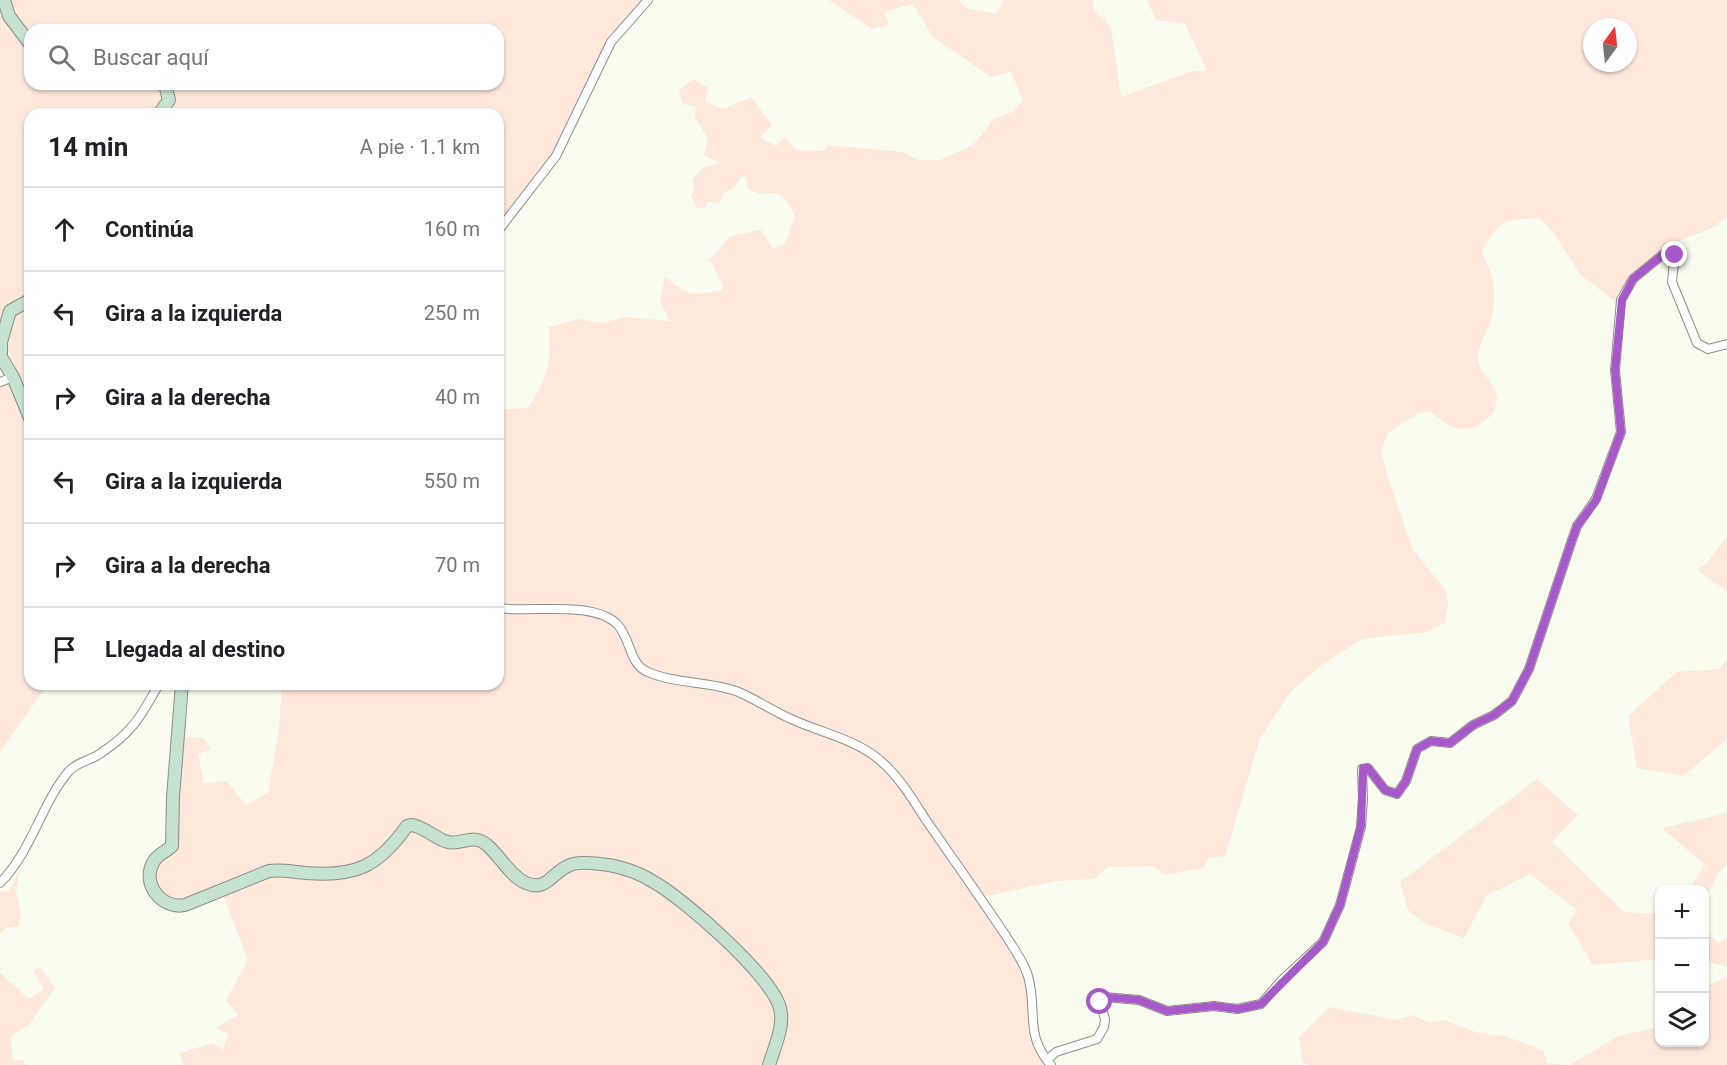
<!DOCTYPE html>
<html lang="es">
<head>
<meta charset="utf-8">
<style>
  :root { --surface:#fff; --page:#f6f6f6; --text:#202124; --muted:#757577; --line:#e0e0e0 }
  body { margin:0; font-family:Roboto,sans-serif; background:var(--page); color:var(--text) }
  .controls { position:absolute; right:18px; bottom:18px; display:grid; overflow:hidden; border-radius:12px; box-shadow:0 2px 4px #0004 }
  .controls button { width:54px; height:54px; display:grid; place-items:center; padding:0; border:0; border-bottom:2px solid var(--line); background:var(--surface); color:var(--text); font:30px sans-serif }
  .compass { position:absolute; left:1583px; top:18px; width:54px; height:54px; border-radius:50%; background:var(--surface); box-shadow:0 2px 4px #0004; rotate:15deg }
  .stop { position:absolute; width:18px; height:18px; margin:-14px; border:4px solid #a758c9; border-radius:50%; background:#fff }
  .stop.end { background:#a758c9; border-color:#fff; box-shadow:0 2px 6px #0008 }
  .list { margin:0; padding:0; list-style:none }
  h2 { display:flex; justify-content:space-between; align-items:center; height:78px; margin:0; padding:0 24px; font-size:26px }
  h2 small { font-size:20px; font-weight:400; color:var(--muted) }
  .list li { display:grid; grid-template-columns:39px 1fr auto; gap:18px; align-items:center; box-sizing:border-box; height:84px; padding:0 24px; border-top:2px solid var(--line) }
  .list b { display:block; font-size:22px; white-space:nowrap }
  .list em { font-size:20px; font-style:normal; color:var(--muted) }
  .icon { flex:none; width:33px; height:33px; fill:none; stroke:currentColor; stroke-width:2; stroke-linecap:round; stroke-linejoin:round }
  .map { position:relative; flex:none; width:1727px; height:1065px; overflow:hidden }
  .search { position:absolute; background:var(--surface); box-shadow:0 2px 4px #0004; left:24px; top:24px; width:480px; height:66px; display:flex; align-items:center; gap:15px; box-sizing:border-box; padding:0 21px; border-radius:18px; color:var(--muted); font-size:22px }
  .panel { position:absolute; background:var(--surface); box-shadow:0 2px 4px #0004; left:24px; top:108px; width:480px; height:582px; border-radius:18px }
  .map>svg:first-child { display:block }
  .green { fill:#fde8db; fill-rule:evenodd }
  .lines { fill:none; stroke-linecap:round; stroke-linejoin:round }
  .street-casing { stroke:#8c8f83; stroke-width:10 }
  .secondary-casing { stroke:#8c8f83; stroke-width:14 }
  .street { stroke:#fff; stroke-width:8 }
  .secondary { stroke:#c4e2cf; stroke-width:12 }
  .route { stroke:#a758c9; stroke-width:8 }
</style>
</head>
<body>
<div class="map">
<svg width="1727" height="1065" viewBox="0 0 1727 1065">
  <rect width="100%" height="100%" fill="#f9fcef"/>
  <g class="green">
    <path d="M0,0L30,49V84H159L165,99L153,114H30V296L0,325Z"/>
    <path d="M9,0H644L609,41L554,154L498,227V114H165L169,84H498V30H30V37L13,14Z"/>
    <path d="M829,0H958L966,8L996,14L1004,0H1093L1094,10L1111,27L1121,97L1190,72L1207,70L1185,24L1156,20L1147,0H1727V217L1712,228L1671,244L1631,277L1618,304L1580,274L1553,232L1539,218C1504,220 1497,221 1482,253C1493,275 1498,294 1491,319C1488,331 1480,342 1478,354C1475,371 1497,382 1497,399C1496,419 1472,434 1453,427C1444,423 1437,417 1430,411L1418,413L1388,433L1381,450L1387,475L1413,550L1446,590L1448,605L1445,623L1426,632L1362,639L1324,663L1290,692L1260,738L1225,856L1208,858L1204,868L1165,875L1153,866L1108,867L1094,879L1056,881L983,897L884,760L741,690L664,676L646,669L635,656L629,634L618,621L603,613L498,605V410L528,408C548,378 551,362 549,327L578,319L602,323L625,317L670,321L660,301L665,277C689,296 692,296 722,290L723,285L710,260L730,236L761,230L773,249L785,244L795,216C774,175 774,205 747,188V180L742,176L734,188L724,193L719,203L711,201L706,203V207L698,209L691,196L695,187L692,180L702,168L719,163L704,155L708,138L695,118L696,106L682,104L679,90L694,79L708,88L705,102L723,109L751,97L772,125L760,138L776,146L785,137L796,150L823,151L828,145L903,152L918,160H940L973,145L994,119L1012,112L1023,100L1011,72L991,77L933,37L913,4L884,12L889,25L872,29ZM1592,27H1628V63H1592Z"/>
    <path d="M30,305V375L27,376L30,381V408C13,371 0,355 13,314Z"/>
    <path d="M10,381L30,429V684H53L43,691L0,752V385Z"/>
    <path d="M1727,536V591L1697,570L1706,564Z"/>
    <path d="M498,611C527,615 593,606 614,625C624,634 635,661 643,673L712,686L738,695L850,743L881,764L909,798L1012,952L1026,979L1031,1037L1047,1065H773L779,994L771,980L654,877L591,860L545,880L526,879L495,847L451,838L416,821L375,856L349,868L256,872L184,901L171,902C147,883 151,867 175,850L182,737L204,738L210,750L198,754L204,783L226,781L246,805L268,793L279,727L282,684H498Z"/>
    <path d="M1727,659V739L1683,776L1637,768L1628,716L1677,672L1720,669Z"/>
    <path d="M1537,779L1578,815L1552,842L1624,912L1659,914V959L1593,965L1568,924L1577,910L1530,874L1487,895L1464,938L1426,924L1408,910L1400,882Z"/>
    <path d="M1727,813V864L1717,875L1705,902L1704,890L1689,889L1705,865L1662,828Z"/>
    <path d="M409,830L477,844L537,890C560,884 563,867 590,868C609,868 630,875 647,883C673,895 760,973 772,998C782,1020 771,1044 764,1065H183L180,1053L212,1043L223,1050L228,1034L215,1028L238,1015L226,1000L248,960L222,893C240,887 260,877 280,874C287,874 294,880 302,880C361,879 370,874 409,830Z"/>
    <path d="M20,869L16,891L21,914L19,926L6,928L0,933V892L9,891Z"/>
    <path d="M1704,927L1718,943L1727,938V967L1705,961Z"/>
    <path d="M40,967L55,988L29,1024L11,1037L13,1061L23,1060L26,1065H0V973L29,999L44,989L33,971Z"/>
    <path d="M1727,976V1065H1570L1618,1036L1659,1027L1660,1042H1704L1705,987Z"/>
    <path d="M1329,1007L1396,1020L1414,1015L1429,1023L1444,1020L1478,1033L1505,1036L1543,1050L1547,1063L1566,1065H1308L1302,1061L1299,1037Z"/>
  </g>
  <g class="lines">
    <defs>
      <g id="street">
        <path d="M498,231L556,156L611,42L648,0"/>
        <path d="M0,382L13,377"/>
        <path d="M498,608C531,613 592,600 617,624C631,638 629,665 648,672C676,684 707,681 736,691C754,698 771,710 789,718C820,733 855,738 882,762C900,778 913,800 926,820C953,859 980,897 1006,936C1014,949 1026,965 1029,980C1037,1013 1025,1036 1051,1065"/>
        <path d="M0,883C32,851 41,804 69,771C77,762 92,760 101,753C133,732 141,716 159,684"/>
        <path d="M1047,1060L1056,1052L1097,1039L1104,1027L1105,1019L1100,1002L1104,997L1139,1000L1167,1011L1214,1006L1237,1009L1261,1004L1281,981L1323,942L1340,905L1361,827L1363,799L1362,769L1368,768L1385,790L1397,794L1406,781L1417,749L1431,741L1450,743L1473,725L1494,715L1512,701L1529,669L1572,540L1577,526L1596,499L1621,432L1615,370L1621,300L1633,279L1666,252L1675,253L1672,282L1697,343L1708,349L1727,344"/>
      </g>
      <g id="secondary">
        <path d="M4,0L9,16L30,44"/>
        <path d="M159,114L169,100L165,84"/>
        <path d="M30,300L10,311L1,342V357L13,377L30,418"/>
        <path d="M182,684L173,797L172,846C167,851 158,854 154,861C140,883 162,910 185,905L269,871C282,869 293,872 306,873C355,877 378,867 407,826L411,825C424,826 435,839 448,842C462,845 474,833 487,845C499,855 511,877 526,883C548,893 553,869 573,864C581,862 592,863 600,864C616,865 638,872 652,881C682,897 772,976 780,1008C785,1026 774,1048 769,1065"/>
      </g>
    </defs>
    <use href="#street" class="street-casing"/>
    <use href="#secondary" class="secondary-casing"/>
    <use href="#street" class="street"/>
    <use href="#secondary" class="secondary"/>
  </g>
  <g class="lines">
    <path class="route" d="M1100,1002L1104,997L1139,1000L1167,1011L1214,1006L1238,1009L1261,1004L1323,942L1340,905L1361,826L1363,768H1368L1385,790L1397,794L1406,781L1417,749L1431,741L1450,743L1473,725L1494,715L1512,701L1529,669L1572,540L1577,526L1596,500L1621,432L1615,370L1622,300L1633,279L1666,252L1675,255"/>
  </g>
</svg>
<div class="controls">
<button>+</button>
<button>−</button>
<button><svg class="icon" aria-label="layers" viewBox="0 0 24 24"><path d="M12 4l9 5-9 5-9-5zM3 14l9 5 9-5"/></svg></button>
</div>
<svg class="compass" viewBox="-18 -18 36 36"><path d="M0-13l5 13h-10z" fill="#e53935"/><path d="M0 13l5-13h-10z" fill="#757577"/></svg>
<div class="stop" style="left:1100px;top:1002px"></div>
<div class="stop end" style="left:1675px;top:255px"></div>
<div class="search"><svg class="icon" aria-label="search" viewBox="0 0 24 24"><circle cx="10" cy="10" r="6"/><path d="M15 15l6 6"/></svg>Buscar aquí</div>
<section class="panel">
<h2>14 min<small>A pie · 1.1 km</small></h2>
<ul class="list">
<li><svg class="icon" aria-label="ahead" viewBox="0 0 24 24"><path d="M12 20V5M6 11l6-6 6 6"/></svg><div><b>Continúa</b></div><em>160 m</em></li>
<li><svg class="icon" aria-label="left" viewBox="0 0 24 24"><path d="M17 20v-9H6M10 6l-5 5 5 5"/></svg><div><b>Gira a la izquierda</b></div><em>250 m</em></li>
<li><svg class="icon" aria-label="right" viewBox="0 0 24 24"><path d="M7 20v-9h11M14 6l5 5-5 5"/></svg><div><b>Gira a la derecha</b></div><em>40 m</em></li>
<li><svg class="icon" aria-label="left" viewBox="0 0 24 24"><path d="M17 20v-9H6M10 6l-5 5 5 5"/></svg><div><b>Gira a la izquierda</b></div><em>550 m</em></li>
<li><svg class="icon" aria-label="right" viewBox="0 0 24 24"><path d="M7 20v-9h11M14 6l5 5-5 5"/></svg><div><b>Gira a la derecha</b></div><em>70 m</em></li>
<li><svg class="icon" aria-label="arrive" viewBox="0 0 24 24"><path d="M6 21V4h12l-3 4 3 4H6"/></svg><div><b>Llegada al destino</b></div></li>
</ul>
</section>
</div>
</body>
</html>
